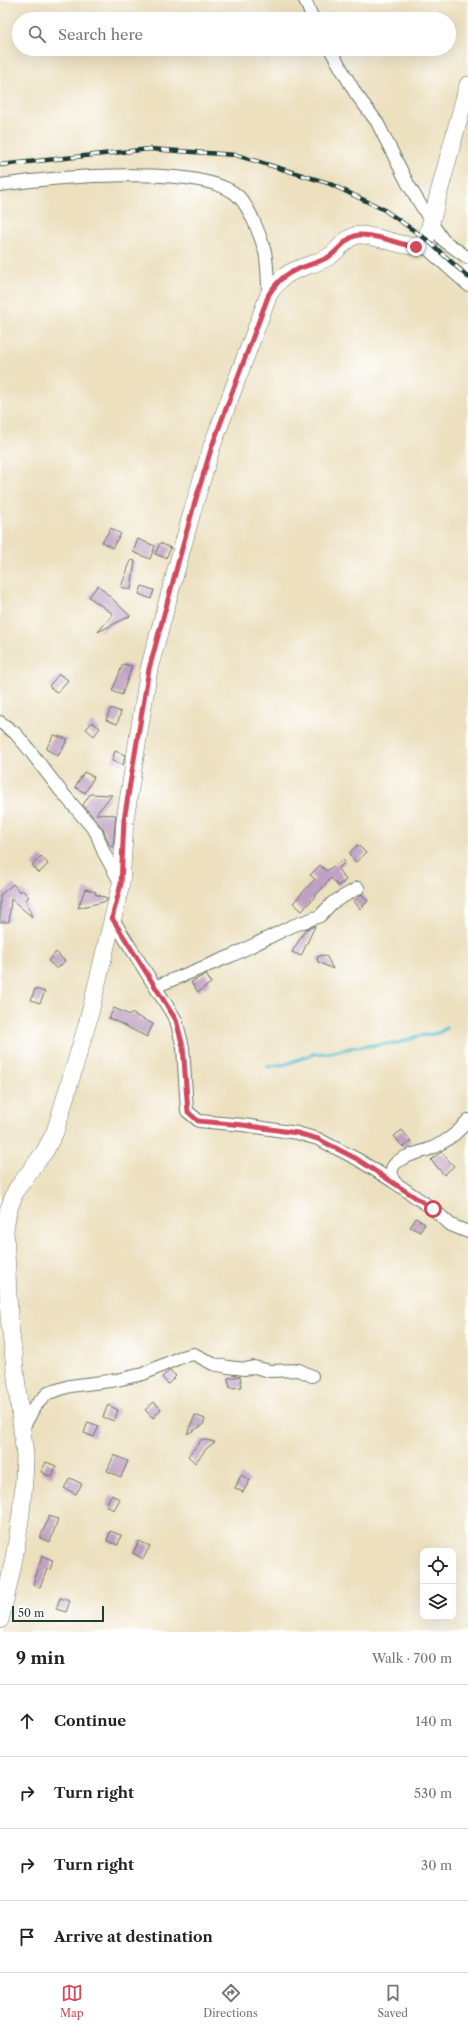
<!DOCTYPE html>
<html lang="en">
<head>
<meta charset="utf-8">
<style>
  :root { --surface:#fff; --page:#f6f6f6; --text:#222; --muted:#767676; --line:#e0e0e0; --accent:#d1495b }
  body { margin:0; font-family:"Libre Caslon Text",serif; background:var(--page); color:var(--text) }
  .controls { position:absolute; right:12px; bottom:12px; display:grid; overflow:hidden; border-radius:8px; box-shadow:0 4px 16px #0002 }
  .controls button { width:36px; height:36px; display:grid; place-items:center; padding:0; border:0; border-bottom:1px solid var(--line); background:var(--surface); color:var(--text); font:20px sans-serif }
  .scale { position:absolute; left:12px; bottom:10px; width:92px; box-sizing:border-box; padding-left:4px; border:2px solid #1f3d34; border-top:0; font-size:11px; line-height:14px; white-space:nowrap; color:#1f3d34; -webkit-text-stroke:3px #fff; paint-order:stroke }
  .stop { position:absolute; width:12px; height:12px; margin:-9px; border:3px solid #d1495b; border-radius:50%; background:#fff }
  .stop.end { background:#d1495b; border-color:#fff; box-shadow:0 1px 4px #0008 }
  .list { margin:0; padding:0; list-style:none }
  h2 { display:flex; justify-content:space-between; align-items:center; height:52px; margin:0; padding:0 16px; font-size:17px }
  h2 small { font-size:13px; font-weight:400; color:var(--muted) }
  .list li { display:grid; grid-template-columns:26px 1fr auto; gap:12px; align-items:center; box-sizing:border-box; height:72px; padding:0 16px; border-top:1px solid var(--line) }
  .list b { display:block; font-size:15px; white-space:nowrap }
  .list em { font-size:13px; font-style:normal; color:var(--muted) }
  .icon { flex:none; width:22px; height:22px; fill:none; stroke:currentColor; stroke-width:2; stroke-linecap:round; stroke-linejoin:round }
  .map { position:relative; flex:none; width:468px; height:1632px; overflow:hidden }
  .search { position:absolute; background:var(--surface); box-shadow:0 4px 16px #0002; left:12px; right:12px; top:12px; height:44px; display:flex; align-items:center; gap:10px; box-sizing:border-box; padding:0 14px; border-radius:22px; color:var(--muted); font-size:15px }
  .sheet { height:340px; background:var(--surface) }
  nav { display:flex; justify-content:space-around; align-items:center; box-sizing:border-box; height:56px; border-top:1px solid var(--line); background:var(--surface); font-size:11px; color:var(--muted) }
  nav a { display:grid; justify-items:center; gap:2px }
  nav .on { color:var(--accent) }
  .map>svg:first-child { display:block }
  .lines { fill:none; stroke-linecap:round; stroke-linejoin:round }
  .stream { stroke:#51bec8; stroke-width:3.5 }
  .building { fill:#c1a1c3 }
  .street-casing { stroke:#677665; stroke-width:14 }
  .secondary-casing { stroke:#677665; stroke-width:18 }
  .street { stroke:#fff; stroke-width:12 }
  .secondary { stroke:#fff; stroke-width:17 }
  .rail-casing { stroke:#1f3d34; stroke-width:4.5 }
  .rail { stroke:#fff; stroke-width:3; stroke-dasharray:9; stroke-linecap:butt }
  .route { stroke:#d1495b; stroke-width:5 }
</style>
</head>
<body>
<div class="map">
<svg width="468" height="1632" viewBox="0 0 468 1632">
  <rect width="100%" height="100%" fill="#fff"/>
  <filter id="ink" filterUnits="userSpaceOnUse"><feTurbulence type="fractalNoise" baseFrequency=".025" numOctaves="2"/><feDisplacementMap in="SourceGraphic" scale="8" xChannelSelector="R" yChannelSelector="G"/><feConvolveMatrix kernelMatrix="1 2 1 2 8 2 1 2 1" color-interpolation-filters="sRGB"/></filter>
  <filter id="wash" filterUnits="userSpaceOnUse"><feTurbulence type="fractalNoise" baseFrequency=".012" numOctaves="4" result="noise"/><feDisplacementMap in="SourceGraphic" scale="16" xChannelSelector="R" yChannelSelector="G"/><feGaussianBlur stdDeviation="0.9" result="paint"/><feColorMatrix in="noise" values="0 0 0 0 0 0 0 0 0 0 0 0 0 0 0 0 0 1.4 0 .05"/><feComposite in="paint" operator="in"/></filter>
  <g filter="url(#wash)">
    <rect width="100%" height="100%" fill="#ece0bf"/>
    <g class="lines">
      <path class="stream" d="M267,1067L286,1064L313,1054L330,1053L355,1047L398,1043L419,1036L439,1033L446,1028"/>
    </g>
    <g id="blocks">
      <g class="building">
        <path d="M111,528L121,534L112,548L102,542Z"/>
        <path d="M138,539L155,546L150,559L133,552Z"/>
        <path d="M160,543L171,548L166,558L155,554Z"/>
        <path d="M131,560L135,561L131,590L121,587Z"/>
        <path d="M98,585L130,616L98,632L113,614L89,597Z"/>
        <path d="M142,586L154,590L151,599L139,594Z"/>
        <path d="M123,664L132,666L122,695L112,691Z"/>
        <path d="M59,674L68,680L57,693L49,686Z"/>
        <path d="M111,708L121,712L117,724L106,720Z"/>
        <path d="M92,722L100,728L94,736L86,729Z"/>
        <path d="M54,735L68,739L58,756L46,749Z"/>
        <path d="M115,751L125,755L123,765L112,761Z"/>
        <path d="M84,772L94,777L85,793L75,787Z"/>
        <path d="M90,794L112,795L96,814L116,815L113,847L110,846L102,827L83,805Z"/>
        <path d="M358,845L366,853L356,862L350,856V852Z"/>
        <path d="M41,856L48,864L39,873L32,865Z"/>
        <path d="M343,860L345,862L338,869L346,880L338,886L331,878L302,911L293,903L315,879L310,875L320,865L326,871Z"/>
        <path d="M13,884L20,892L22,890L29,897L26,900L32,917L11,899L9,922H0V895Z"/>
        <path d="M85,889L96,892L95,894L107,898V901L78,908Z"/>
        <path d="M362,894L368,901L360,909L354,901Z"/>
        <path d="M315,926L301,956L292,952L306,929Z"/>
        <path d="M56,952L65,961L57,969L48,961Z"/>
        <path d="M324,955L327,957L333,969L318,962L317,957Z"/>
        <path d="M206,974L211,983L198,992L191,982Z"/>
        <path d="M35,989L45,992L40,1003L31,1000Z"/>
        <path d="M114,1008L130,1015L131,1013L153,1024L147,1037L109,1018Z"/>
        <path d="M402,1130L411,1141L403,1147L394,1136Z"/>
        <path d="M441,1152L454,1166L444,1175L431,1160Z"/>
        <path d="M416,1218L425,1224L420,1232L410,1227Z"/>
        <path d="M170,1370L176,1376L168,1384L162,1377Z"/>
        <path d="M240,1376L242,1387L230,1388L228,1378Z"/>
        <path d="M154,1402L161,1409L153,1418L145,1410Z"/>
        <path d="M108,1405L118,1410L114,1421L103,1417Z"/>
        <path d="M195,1415L205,1419L203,1425L187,1434Z"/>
        <path d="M88,1422L99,1426L94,1437L84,1433Z"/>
        <path d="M202,1439L215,1442L207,1448L195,1463L188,1456Z"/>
        <path d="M114,1455L128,1461L121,1477L107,1471Z"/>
        <path d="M46,1462L56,1466L52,1477L41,1472Z"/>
        <path d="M241,1475L250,1480L243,1492L235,1488Z"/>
        <path d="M70,1478L82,1484L76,1494L64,1488Z"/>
        <path d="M111,1495L120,1499L114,1510L106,1506Z"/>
        <path d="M49,1516L58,1519L50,1542L40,1538Z"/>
        <path d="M110,1531L121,1535L118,1545L107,1541Z"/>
        <path d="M139,1541L150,1546L143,1559L133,1553Z"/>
        <path d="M42,1556L53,1560L50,1570L47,1569L40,1588L33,1585Z"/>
        <path d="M60,1598L70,1601L66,1612L56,1609Z"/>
      </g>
    </g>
  </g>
  <g filter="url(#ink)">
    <use href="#blocks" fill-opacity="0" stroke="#677665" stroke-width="1"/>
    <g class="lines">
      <defs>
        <g id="street">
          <path d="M305,0L313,19"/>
          <path d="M330,49L356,94L377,122L408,184L431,222L443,240L468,258"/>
          <path d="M0,185C48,178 205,162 239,197C250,208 261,237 265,252C268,265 267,281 269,294"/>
          <path d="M422,244L468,285"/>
          <path d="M0,722L15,733L27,747L60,790L96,832L104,853L121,884"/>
          <path d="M112,918L176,1020L183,1047L187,1111L199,1121L243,1125L297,1133L318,1139L357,1159L394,1182L433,1209L451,1225L468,1232"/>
          <path d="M157,986L231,956L292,926L320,916L332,903L358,888"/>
          <path d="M394,1182C392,1177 390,1170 394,1165C403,1154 423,1153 434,1147C447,1141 460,1131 468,1120"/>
          <path d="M22,1430L35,1406L48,1393L70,1386L117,1380L143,1374L181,1357L194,1354L213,1364L228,1367L245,1369L254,1367L270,1371L299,1370L312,1376"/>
        </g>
        <path id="secondary" d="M0,1620C14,1567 24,1511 25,1456L9,1316L5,1230L8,1211L16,1190L45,1151L55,1132L88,1021L121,884L125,820L149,669L192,512L212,446L269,294C273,288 278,281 285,276C298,266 316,265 330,256C339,250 346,236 359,235C374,234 412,251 422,245C427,241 429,229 431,222L468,85"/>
      </defs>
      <use href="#street" class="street-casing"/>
      <use href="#secondary" class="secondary-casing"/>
      <use href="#street" class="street"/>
      <use href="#secondary" class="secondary"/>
      <defs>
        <path id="rail" d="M0,165L150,149L236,155L328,183L383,209L426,239L468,277"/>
      </defs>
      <use href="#rail" class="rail-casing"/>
      <use href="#rail" class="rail"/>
    </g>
  </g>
  <g class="lines" filter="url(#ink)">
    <path class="route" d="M416,247C397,244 378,234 359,235C347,236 339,250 330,256C316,265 298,266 285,276C278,281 273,288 269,294L212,446L192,512L149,669L124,820L121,884L112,918L176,1020L183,1047L188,1112L198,1121L243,1125L297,1133L318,1139L357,1159L433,1209"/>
  </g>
</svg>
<div class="controls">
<button><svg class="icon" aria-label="locate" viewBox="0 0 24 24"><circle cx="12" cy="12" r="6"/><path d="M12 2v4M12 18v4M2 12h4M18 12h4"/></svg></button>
<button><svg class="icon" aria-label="layers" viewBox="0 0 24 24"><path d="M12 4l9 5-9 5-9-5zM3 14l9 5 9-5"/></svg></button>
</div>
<div class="scale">50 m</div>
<div class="stop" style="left:433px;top:1209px"></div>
<div class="stop end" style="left:416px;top:247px"></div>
<div class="search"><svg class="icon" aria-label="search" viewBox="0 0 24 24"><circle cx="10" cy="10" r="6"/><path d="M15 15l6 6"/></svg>Search here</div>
</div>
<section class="sheet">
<h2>9 min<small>Walk · 700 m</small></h2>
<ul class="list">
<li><svg class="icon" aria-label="ahead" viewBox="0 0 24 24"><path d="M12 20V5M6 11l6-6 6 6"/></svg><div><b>Continue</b></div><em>140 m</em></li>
<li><svg class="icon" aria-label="right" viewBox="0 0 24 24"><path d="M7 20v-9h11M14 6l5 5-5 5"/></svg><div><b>Turn right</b></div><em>530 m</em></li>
<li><svg class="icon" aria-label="right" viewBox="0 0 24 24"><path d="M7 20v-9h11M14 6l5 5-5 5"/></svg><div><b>Turn right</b></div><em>30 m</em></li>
<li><svg class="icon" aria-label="arrive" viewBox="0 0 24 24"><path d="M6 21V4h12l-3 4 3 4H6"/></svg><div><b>Arrive at destination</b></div></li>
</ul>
</section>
<nav>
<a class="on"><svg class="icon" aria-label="map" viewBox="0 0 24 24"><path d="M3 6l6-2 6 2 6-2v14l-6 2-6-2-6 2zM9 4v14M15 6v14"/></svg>Map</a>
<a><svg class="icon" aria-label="directions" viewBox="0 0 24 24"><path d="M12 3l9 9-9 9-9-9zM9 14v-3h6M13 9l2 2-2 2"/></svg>Directions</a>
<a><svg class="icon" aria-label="saved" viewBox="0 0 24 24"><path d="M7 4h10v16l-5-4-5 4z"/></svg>Saved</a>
</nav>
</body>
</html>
